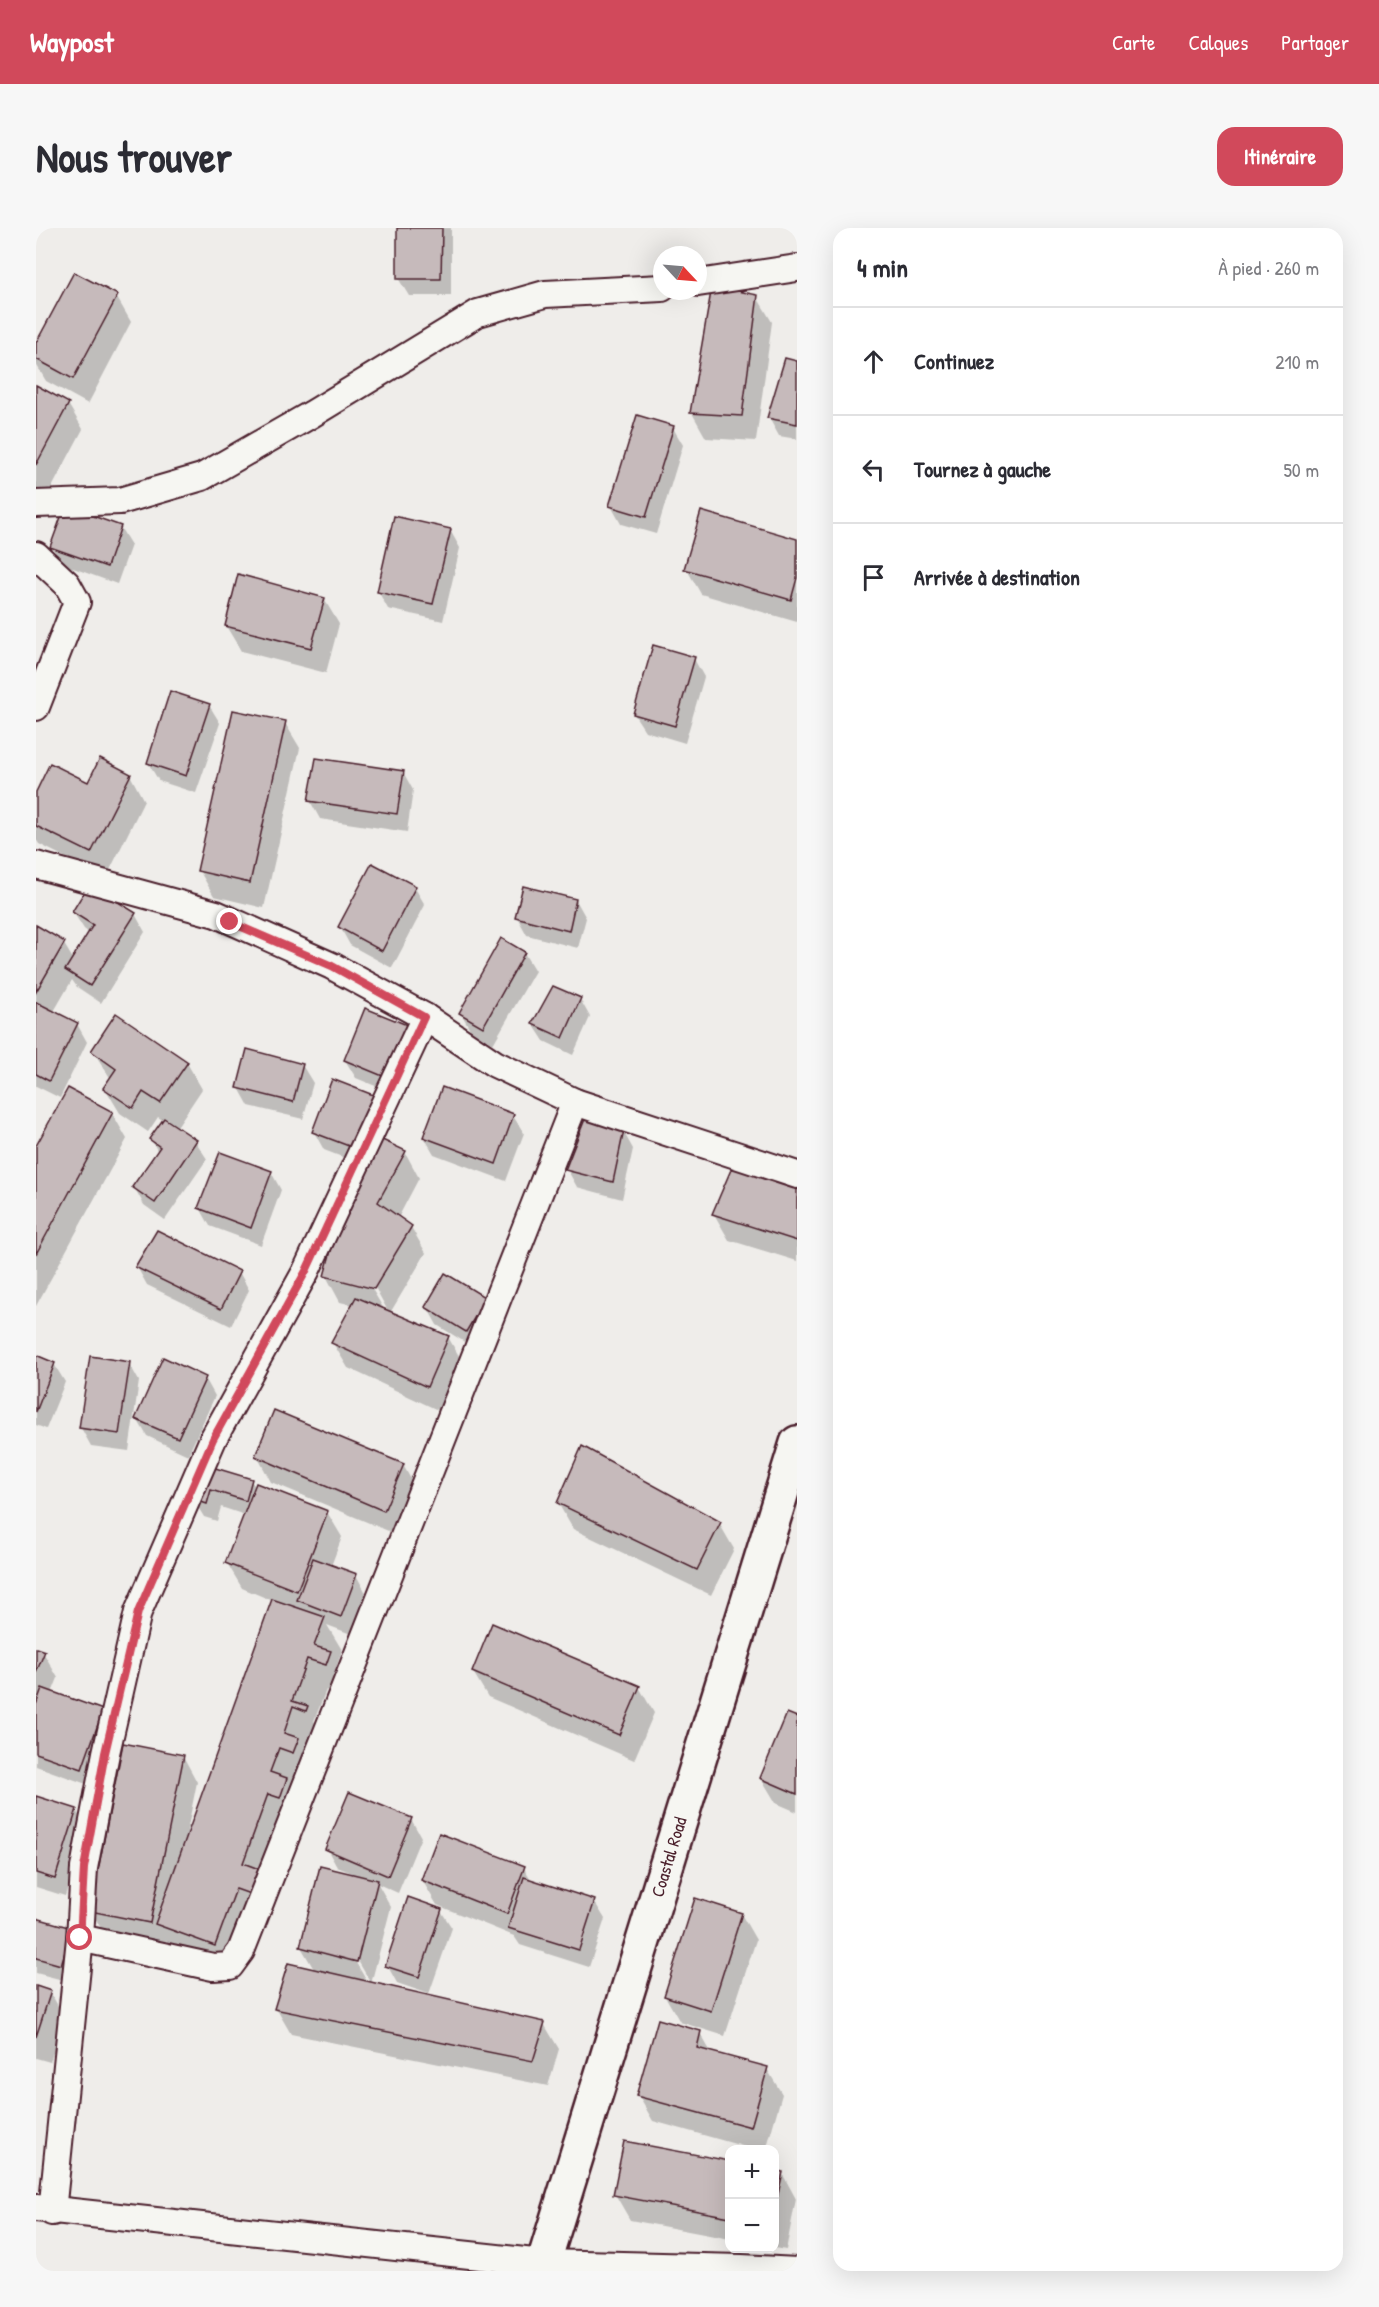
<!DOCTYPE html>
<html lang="fr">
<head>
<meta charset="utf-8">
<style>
  :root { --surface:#fff; --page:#f7f7f7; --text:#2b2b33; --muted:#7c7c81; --line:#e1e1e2; --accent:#d1495b }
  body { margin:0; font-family:"Patrick Hand",sans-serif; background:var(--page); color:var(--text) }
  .controls { position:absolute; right:18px; bottom:18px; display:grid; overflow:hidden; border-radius:12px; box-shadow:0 6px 24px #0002 }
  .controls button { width:54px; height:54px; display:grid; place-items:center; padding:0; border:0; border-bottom:2px solid var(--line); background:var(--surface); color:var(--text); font:30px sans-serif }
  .compass { position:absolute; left:617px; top:18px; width:54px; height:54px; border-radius:50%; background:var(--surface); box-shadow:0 6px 24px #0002; rotate:116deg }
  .stop { position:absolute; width:18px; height:18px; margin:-14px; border:4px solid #d1495b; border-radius:50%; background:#fff }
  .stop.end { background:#d1495b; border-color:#fff; box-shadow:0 2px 6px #0008 }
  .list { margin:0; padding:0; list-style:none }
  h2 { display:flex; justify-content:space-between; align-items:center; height:78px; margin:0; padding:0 24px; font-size:26px }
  h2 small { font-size:20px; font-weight:400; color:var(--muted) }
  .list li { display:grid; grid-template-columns:39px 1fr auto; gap:18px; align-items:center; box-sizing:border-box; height:108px; padding:0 24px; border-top:2px solid var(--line) }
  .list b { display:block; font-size:22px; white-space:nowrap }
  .list em { font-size:20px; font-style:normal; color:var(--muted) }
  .icon { flex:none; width:33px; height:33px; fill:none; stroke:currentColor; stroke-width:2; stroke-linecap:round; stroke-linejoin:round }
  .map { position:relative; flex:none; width:761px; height:2043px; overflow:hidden; border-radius:18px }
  header { display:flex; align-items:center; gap:36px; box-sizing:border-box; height:84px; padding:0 30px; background:var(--accent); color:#fff }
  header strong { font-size:28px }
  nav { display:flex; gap:33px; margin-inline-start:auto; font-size:21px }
  .intro { display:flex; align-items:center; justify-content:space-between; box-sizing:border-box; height:144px; padding:0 36px }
  h1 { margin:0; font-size:42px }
  .button { padding:15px 27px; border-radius:18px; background:var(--accent); color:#fff; font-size:21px; font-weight:700 }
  main { display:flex; gap:36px; padding:0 36px }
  aside { flex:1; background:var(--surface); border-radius:18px; box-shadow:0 6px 24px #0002 }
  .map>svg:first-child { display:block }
  .shadow { fill:#0003; fill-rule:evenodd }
  .building { fill:#c6babb; stroke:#4a1f2b; stroke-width:1.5 }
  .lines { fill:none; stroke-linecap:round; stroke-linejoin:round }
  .minor-casing { stroke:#4a1f2b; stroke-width:30 }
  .primary-casing { stroke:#4a1f2b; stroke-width:38 }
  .minor { stroke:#f6f6f2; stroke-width:26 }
  .primary { stroke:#f6f6f2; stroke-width:33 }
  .route { stroke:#d1495b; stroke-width:8 }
  .labels { text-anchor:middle; stroke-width:4.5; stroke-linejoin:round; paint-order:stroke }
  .street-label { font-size:18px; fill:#4a1f2b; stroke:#f6f6f2 }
</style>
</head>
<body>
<header>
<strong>Waypost</strong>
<nav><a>Carte</a><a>Calques</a><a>Partager</a></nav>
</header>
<div class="intro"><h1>Nous trouver</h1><a class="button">Itinéraire</a></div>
<main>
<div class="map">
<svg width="761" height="2043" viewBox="0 0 761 2043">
  <rect width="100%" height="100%" fill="#efedea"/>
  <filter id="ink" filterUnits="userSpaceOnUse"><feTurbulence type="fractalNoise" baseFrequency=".0167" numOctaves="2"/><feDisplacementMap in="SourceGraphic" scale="12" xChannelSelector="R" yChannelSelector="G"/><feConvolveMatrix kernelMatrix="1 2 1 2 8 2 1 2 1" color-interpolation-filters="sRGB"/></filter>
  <g filter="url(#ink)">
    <g class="shadow">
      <path d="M363,0H415V68H373L362,50Z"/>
      <path d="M80,68L95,94L52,176L10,153L0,136V118Z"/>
      <path d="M721,69L736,94L720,213L670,210L656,185Z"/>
      <path d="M750,132L761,135V211L743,208L733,190Z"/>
      <path d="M0,159L32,176L47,201L3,284L0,282Z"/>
      <path d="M637,200L647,217L620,306L585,296L575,278Z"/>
      <path d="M666,285L761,313V394L665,366L650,340Z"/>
      <path d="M84,299L95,317L81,356L26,336L16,319Z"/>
      <path d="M414,302L424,320L407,393L352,381L342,363Z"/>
      <path d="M288,371L303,396L290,445L205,423L190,398Z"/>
      <path d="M658,431L668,449L649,515L609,503L598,486Z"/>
      <path d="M173,477L184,495L160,565L123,553L112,535Z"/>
      <path d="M249,495L264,520L228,680L178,668L163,642Z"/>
      <path d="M367,544L377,562L371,604L284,591L274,573Z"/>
      <path d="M94,547L108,573L70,650L3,616L0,611V567Z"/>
      <path d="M337,637L379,660L389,677L356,740L314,717L304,699Z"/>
      <path d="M540,672L550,690L542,720L491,707L481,689Z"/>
      <path d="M37,684L99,686L109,704L65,775L41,759L36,752L17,785L41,796L51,814L24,870L0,858V699L28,716L37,731L53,705L48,701Z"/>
      <path d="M466,712L488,725L499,743L457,816L435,803L425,785Z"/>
      <path d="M544,771L554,789L537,827L508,813L497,796Z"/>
      <path d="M330,782L364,868L320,850L309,832Z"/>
      <path d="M57,823L151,835L166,861L140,900L160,914L171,931L129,992L108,977L98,959L122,924L115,911L128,893L122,889L112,904L84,885L69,860L75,851Z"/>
      <path d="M266,837L277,855L267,891L213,878L203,860Z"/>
      <path d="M76,885L91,911L0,1078V921Z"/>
      <path d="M477,888L488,905L470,953L398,926L388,909Z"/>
      <path d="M355,889L346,913L369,924L383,950L362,990L375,999L390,1025L354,1085L412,1109L427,1135L406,1184L312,1140L297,1115L317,1077L304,1074L290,1048L327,937L288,922L278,904ZM336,1054L352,1083H349L333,1056Z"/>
      <path d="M587,903L597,921L586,971L541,959L531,941Z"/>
      <path d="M698,939L761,961V1033L693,1012L678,986Z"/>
      <path d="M235,944L245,962L225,1017L174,998L164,980Z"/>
      <path d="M101,1039L203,1044L213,1062L195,1098L111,1057Z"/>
      <path d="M449,1071L440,1121L401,1097L391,1079Z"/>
      <path d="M0,1129L18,1136L29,1154L10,1201L0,1197Z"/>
      <path d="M93,1135L103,1153L93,1223L55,1218L45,1200Z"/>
      <path d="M169,1150L179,1168L152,1227L111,1208L101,1191Z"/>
      <path d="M221,1228L367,1237L381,1262L362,1307L235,1254Z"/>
      <path d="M167,1238L215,1253L220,1260L291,1284L306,1309L295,1338L320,1347L330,1365L315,1406L291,1397L306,1422L301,1437L312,1456L308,1468L290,1462L278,1493L289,1512L288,1514L275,1509L229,1656L240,1674L232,1697L218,1692L197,1749L139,1728L130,1712L128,1720L70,1709L55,1683L147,1528L161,1554L151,1604L153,1605L237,1373L206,1360L191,1335L209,1287L185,1279L181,1293L168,1289L157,1271Z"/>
      <path d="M522,1275L683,1295L698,1321L675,1367L537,1301Z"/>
      <path d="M0,1421L7,1424L22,1450L16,1465L66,1483L76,1501L56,1558L0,1538Z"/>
      <path d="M437,1444L603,1459L618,1485L598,1532L452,1469Z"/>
      <path d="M752,1487L761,1490V1584L740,1575L725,1550Z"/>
      <path d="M0,1569L40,1582L50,1600L29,1668L0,1659Z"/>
      <path d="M375,1591L385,1609L362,1665L342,1656L355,1679L335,1756L508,1796L523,1821L512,1858L255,1806L240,1780L279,1743L265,1719L316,1645L301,1639L291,1621ZM318,1726L335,1755H332L316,1728Z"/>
      <path d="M488,1640L496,1653L558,1673L569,1691L553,1739L484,1717L478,1708L401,1677L386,1652Z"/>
      <path d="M405,1683L416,1700L393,1766L361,1755L351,1737Z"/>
      <path d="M705,1686L720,1712L689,1808L644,1794L629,1768Z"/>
      <path d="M0,1691L35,1701V1754L0,1745Z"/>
      <path d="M0,1760L14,1764L29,1790L14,1834L0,1830Z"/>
      <path d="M664,1805L676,1826L731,1841L746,1866L730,1922H721L617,1893L602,1867Z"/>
      <path d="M694,1935V2011L594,1992L579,1966Z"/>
      <path d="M738,1944L746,1945L760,1971L750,2022L738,2020Z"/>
    </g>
    <g class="building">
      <path d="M361,0H406L405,51H361Z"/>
      <path d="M38,44L82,67L37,151L0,131V115Z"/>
      <path d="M676,58L722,67L706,188L654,185Z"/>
      <path d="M749,130L761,133V196L731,190Z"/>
      <path d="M0,157L33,175L0,237Z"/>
      <path d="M601,187L638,198L610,289L573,278Z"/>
      <path d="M29,278L85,298L71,339L14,319Z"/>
      <path d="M665,283L761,311V350L755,372L648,341Z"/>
      <path d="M358,288L415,301L397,376L341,364Z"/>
      <path d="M202,346L289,370L275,420L189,398Z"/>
      <path d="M617,417L659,429L639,498L597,486Z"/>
      <path d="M134,463L174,476L150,548L111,535Z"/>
      <path d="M197,482L250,493L214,655L161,643Z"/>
      <path d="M64,530L95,546L55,625L0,598V564L14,535L52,554Z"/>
      <path d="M280,530L368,543L361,586L272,573Z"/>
      <path d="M336,635L380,658L346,723L302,699Z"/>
      <path d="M53,656L100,685L54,758L29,742L57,697L36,684Z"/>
      <path d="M487,658L540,671L533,703L479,689Z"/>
      <path d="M0,697L29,714L0,764Z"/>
      <path d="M465,710L489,724L447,799L423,785Z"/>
      <path d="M517,758L545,770L527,810L496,796Z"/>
      <path d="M0,774L42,795L13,853L0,846Z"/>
      <path d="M329,780L376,799L354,851L308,832Z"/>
      <path d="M80,785L152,834L124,875L107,864L97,880L67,860L80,841L55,823Z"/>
      <path d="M211,821L267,836L257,874L201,860Z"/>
      <path d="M296,851L345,870L326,923L276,904Z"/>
      <path d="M406,859L478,886L460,936L387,909Z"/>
      <path d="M32,860L77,884L0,1026V918Z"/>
      <path d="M128,890L161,912L119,975L96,959L124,919L113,911Z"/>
      <path d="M549,891L588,902L577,954L529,942Z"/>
      <path d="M340,909L370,923L342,974L376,998L338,1061L288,1048L312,961Z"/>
      <path d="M184,924L236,943L215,1000L162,980Z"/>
      <path d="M697,937L761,959V1013L676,986Z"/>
      <path d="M121,1002L204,1043L185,1081L99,1039Z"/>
      <path d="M409,1045L450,1070L430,1104L389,1079Z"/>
      <path d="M320,1069L413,1108L391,1159L295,1115Z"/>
      <path d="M0,1127L19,1135L0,1184Z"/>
      <path d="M54,1128L94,1134L83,1206L43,1200Z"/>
      <path d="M127,1129L170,1149L142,1210L99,1191Z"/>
      <path d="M238,1182L368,1236L348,1283L219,1228Z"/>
      <path d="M546,1218L685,1294L661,1342L521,1275Z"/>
      <path d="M166,1236L216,1251L210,1273L175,1262L171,1276L156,1271Z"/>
      <path d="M220,1255L292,1283L261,1363L189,1335Z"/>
      <path d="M277,1330L321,1346L305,1389L261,1372Z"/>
      <path d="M236,1371L289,1389L278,1418L295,1423L290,1437L271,1431L256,1473L272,1478L270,1483L257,1478L248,1505L263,1510L257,1525L243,1520L234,1544L251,1550L244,1570L232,1566L207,1635L223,1641L214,1666L200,1661L179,1718L119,1696Z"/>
      <path d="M456,1395L604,1458L583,1507L436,1444Z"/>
      <path d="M0,1420L9,1423L0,1445Z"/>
      <path d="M6,1460L67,1482L46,1541L0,1525V1477Z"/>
      <path d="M751,1485L761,1489V1566L724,1550Z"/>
      <path d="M87,1515L148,1527L114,1695L54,1683Z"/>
      <path d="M313,1564L376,1590L352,1648L289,1621Z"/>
      <path d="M0,1568L41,1581L19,1651L0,1645Z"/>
      <path d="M403,1605L489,1638L471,1686L385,1652Z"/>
      <path d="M284,1638L342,1652L321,1734L264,1719Z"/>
      <path d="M488,1649L559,1672L543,1722L472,1700Z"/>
      <path d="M372,1669L406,1681L383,1749L349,1738Z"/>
      <path d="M659,1670L706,1685L675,1783L628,1768Z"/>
      <path d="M0,1690L36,1700L25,1737L0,1730Z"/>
      <path d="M252,1735L509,1794L497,1833L238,1781Z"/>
      <path d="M0,1758L15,1763L0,1809Z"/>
      <path d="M622,1791L665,1803L661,1820L732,1839L715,1899L600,1868Z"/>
      <path d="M588,1913L694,1933V1989L577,1967Z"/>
      <path d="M738,1942L747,1944L738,1984Z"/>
    </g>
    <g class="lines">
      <defs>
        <g id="minor">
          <path d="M662,55L761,40"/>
          <path d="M0,276L84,273L166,249L276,186L442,85L509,66L626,60"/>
          <path d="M0,327L31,356L41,374L0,479"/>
          <path d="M0,637L180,686L296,738L389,789L459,836L539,874L761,947"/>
          <path d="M44,1710L48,1640L70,1525L102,1384L177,1211L270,1043L389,789"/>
          <path d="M0,1980L507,2035L705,2040L761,2043"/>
          <path d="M16,1984L44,1710L177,1739L194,1738L205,1723L539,874"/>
        </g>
        <path id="primary" d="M505,2043L761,1215"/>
      </defs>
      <use href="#minor" class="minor-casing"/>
      <use href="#primary" class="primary-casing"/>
      <use href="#minor" class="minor"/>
      <use href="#primary" class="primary"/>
    </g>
  </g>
  <g class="lines" filter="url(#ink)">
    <path class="route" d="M44,1710L48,1640L69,1525L102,1384L177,1211L270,1043L388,789L296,738L194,694"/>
  </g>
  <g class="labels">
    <g class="street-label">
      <text transform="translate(633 1629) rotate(-73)" y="6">Coastal Road</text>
    </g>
  </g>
</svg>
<div class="controls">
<button>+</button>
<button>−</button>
</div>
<svg class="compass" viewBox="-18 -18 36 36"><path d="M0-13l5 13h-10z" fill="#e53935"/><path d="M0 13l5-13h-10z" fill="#7c7c81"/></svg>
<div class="stop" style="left:44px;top:1710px"></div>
<div class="stop end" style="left:194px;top:694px"></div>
</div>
<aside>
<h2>4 min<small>À pied · 260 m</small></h2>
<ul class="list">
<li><svg class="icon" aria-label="ahead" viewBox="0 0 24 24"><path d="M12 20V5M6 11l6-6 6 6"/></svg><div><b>Continuez</b></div><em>210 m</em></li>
<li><svg class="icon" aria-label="left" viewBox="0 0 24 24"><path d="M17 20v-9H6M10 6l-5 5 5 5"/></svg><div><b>Tournez à gauche</b></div><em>50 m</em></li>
<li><svg class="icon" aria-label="arrive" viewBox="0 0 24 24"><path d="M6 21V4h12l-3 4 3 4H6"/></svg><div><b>Arrivée à destination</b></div></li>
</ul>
</aside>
</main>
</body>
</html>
